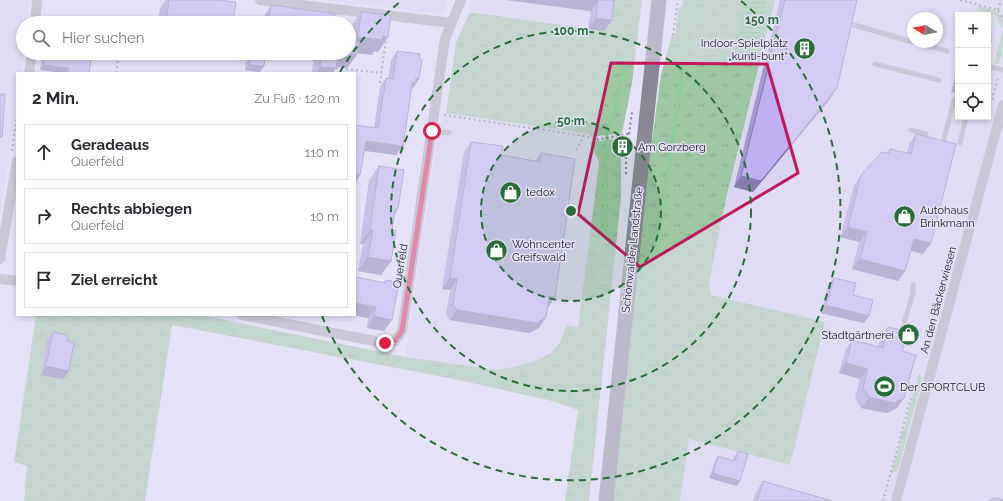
<!DOCTYPE html>
<html lang="de">
<head>
<meta charset="utf-8">
<style>
  :root { --surface:#fff; --page:#f7f7f7; --text:#2b2b33; --muted:#7c7c81; --line:#e1e1e2 }
  body { margin:0; font-family:Raleway,sans-serif; background:var(--page); color:var(--text) }
  .controls { position:absolute; right:12px; top:12px; display:grid; overflow:hidden; border-radius:0px; box-shadow:0 2px 6px #0003 }
  .controls button { width:36px; height:36px; display:grid; place-items:center; padding:0; border:0; border-bottom:1px solid var(--line); background:var(--surface); color:var(--text); font:20px sans-serif }
  .compass { position:absolute; left:907px; top:12px; width:36px; height:36px; border-radius:50%; background:var(--surface); box-shadow:0 2px 6px #0003; rotate:280deg }
  .stop { position:absolute; width:12px; height:12px; margin:-9px; border:3px solid #e11d48; border-radius:50%; background:#fff }
  .stop.end { background:#e11d48; border-color:#fff; box-shadow:0 1px 4px #0008 }
  .list { margin:0; padding:0; list-style:none }
  h2 { display:flex; justify-content:space-between; align-items:center; height:52px; margin:0; padding:0 16px; font-size:17px }
  h2 small { font-size:13px; font-weight:400; color:var(--muted) }
  .list li { display:grid; grid-template-columns:26px 1fr auto; gap:12px; align-items:center; box-sizing:border-box; height:56px; margin:0 8px 8px; padding:0 8px; border:1px solid var(--line); border-radius:0px }
  .list b { display:block; font-size:15px; white-space:nowrap }
  .list p { margin:0; font-size:13px; white-space:nowrap; color:var(--muted) }
  .list em { font-size:13px; font-style:normal; color:var(--muted) }
  .icon { flex:none; width:22px; height:22px; fill:none; stroke:currentColor; stroke-width:2; stroke-linecap:round; stroke-linejoin:round }
  .map { position:relative; flex:none; width:1003px; height:501px; overflow:hidden }
  .search { position:absolute; background:var(--surface); box-shadow:0 2px 6px #0003; left:16px; top:16px; width:340px; height:44px; display:flex; align-items:center; gap:10px; box-sizing:border-box; padding:0 14px; border-radius:22px; color:var(--muted); font-size:15px }
  .panel { position:absolute; background:var(--surface); box-shadow:0 2px 6px #0003; left:16px; top:72px; width:340px; height:244px; border-radius:0px }
  .map>svg:first-child { display:block }
  .built { fill:#dad5f1; fill-rule:evenodd }
  .grass { fill:url(#grass-tufts) }
  .water { fill:url(#water-rules) }
  .lines { fill:none; stroke-linecap:round; stroke-linejoin:round }
  .stream { stroke:#90cc99; stroke-width:3.5 }
  .path { stroke:#848190; stroke-width:2; stroke-dasharray:2 3; stroke-linecap:butt }
  .lane { stroke:#a8a6af; stroke-width:5 }
  .street { stroke:#a8a6af; stroke-width:10 }
  .secondary { stroke:#8a8895; stroke-width:15 }
  .wall { fill:#a497d2 }
  .shaded-wall { fill:#867bab }
  .building { fill:#bfb0f4; stroke:#867bab }
  .route { stroke:#e11d48; stroke-width:5 }
  .marked { fill:none; stroke:#c2185b; stroke-width:3; stroke-linejoin:round }
  .ring { fill:none; stroke:#296e39; stroke-width:2; stroke-dasharray:7 5 }
  .labels { text-anchor:middle; stroke-width:3; stroke-linejoin:round; paint-order:stroke }
  .poi-label { font-size:11px; fill:#222129; stroke:#e5e1f6; text-anchor:start }
  .street-label { font-size:11px; fill:#222129; stroke:#e5e1f6 }
  .centre { fill:#296e39; stroke:#e5e1f6; stroke-width:2 }
  .ring-label { font-size:12px; text-anchor:middle; font-weight:bold; fill:#296e39; stroke:#e5e1f6; stroke-width:3; stroke-linejoin:round; paint-order:stroke }
</style>
</head>
<body>
<div class="map">
<svg width="1003" height="501" viewBox="0 0 1003 501">
  <defs>
    <pattern id="grass-tufts" width="24" height="20" patternUnits="userSpaceOnUse"><rect width="24" height="20" fill="#9ec7a4"/><path d="M3 7l-1-3M5 7V3M7 7l1-3M15 17l-1-3M17 17v-4M19 17l1-3" fill="none" stroke="#88ab8d"/></pattern>
    <pattern id="water-rules" width="6" height="5" patternUnits="userSpaceOnUse"><rect width="6" height="5" fill="#90cc99"/><path d="M0 2.5h6" fill="none" stroke="#7caf84"/></pattern>
  </defs>
  <rect width="100%" height="100%" fill="#e5e1f6"/>
  <g class="built">
    <path d="M0,0H30L27,23H23V53L21,73H17V101L0,213Z"/>
    <path d="M321,0H447L444,14Z"/>
    <path d="M471,0H608L604,31L470,12Z"/>
    <path d="M775,0H1003V501H680L711,295L709,283L726,199ZM958,15H988V117H958ZM913,18H937V42H913Z"/>
    <path d="M441,112L589,134L588,144L595,151L599,165L578,327L567,325L559,344L551,353L537,360L518,366L497,370L405,357Z"/>
  </g>
  <g class="grass">
    <path d="M608,0H642L632,83L622,133L590,137L589,134L446,113L456,42L470,12L604,31Z"/>
    <path d="M683,0H775L726,199L709,283L711,295L825,322L790,465L689,439L680,501H613L649,163L661,75L672,35H675L679,7H682Z"/>
    <path d="M978,6L997,11L1003,21V29L995,15L977,10Z"/>
    <path d="M1003,30V47L999,64L994,63Z"/>
    <path d="M619,139L621,141V198L589,501H565L578,410L552,401L454,379L172,325L145,501H24L27,466L14,462L36,315H201L405,357L497,370L518,366L537,360L551,353L559,344L567,325L578,327L599,165L598,159L589,142Z"/>
    <path d="M919,374L922,378L898,470L891,474Z"/>
  </g>
  <path class="water" d="M745,0H767L755,58L750,66L740,63L734,56Z"/>
  <g class="lines">
    <g class="stream">
      <path d="M605,230L607,133L615,112L630,33"/>
      <path d="M154,315L536,388L587,403L580,460"/>
      <path d="M636,405L692,0"/>
    </g>
    <g class="path">
      <path d="M960,0L998,10L1003,19"/>
      <path d="M998,10L1001,0"/>
      <path d="M254,17L265,18"/>
      <path d="M673,35L678,0"/>
      <path d="M336,68L382,73"/>
      <path d="M116,73L119,53"/>
      <path d="M380,83L386,39"/>
      <path d="M992,100L998,78"/>
      <path d="M444,115L584,136L596,140L628,134"/>
      <path d="M576,150L584,136"/>
      <path d="M12,151L17,114"/>
      <path d="M626,174V157L632,112"/>
      <path d="M883,501L912,394"/>
    </g>
    <g class="lane">
      <path d="M854,25L913,42"/>
      <path d="M988,33L990,35L988,48"/>
      <path d="M914,42L947,51"/>
      <path d="M988,58V60"/>
      <path d="M875,64L939,80"/>
      <path d="M988,66L1003,70"/>
      <path d="M911,130L926,134"/>
      <path d="M432,131L449,133"/>
      <path d="M944,139L954,100L958,101"/>
      <path d="M960,143L966,117"/>
      <path d="M904,323L913,293V285"/>
    </g>
    <g class="street">
      <path d="M260,0L451,23"/>
      <path d="M35,23L37,0"/>
      <path d="M29,73L32,53"/>
      <path d="M0,259L17,161"/>
      <path d="M0,279L17,281"/>
      <path d="M242,315L385,343L395,341L402,331L445,39L461,0"/>
      <path d="M896,501L1003,105"/>
    </g>
    <path class="secondary" d="M606,501L659,0"/>
  </g>
  <g class="wall">
    <path d="M166,0H219L233,23H158L160,8Z"/>
    <path d="M507,0H614L612,20L604,31L588,29L591,11Z"/>
    <path d="M780,0H857L830,99L753,192L734,187Z"/>
    <path d="M271,5L335,23H261L262,19Z"/>
    <path d="M361,12L378,52L374,51L372,55L357,53V55L347,68L336,67V68L332,73H312L314,53H349V41L351,26Z"/>
    <path d="M397,51L419,59V79L413,88H412L403,146L396,155L364,151L360,175L355,183V125L374,128L380,87L386,78H388L391,60Z"/>
    <path d="M68,53H92L89,73H63L40,70L41,61L45,55L67,59Z"/>
    <path d="M250,53L264,66L260,72L245,70L246,59Z"/>
    <path d="M958,66V94L951,92L957,68Z"/>
    <path d="M916,134L931,243L923,254L910,251L905,271L898,281L852,269L859,242L840,237L854,186L861,175L888,153L890,149L907,153L909,144Z"/>
    <path d="M471,142L501,155L535,161L541,153L555,297L548,308L546,317L539,328L529,333L450,320L446,315L450,290L442,289L464,152Z"/>
    <path d="M379,166L394,216L392,230L391,261L381,275L358,271L363,244H360L369,180Z"/>
    <path d="M834,278L864,323L821,313L828,285Z"/>
    <path d="M386,280L384,331L367,328L368,318L351,315H355Z"/>
    <path d="M888,327L902,351L897,408L887,413L861,408L855,398L860,379L839,373L845,351L852,340L878,347L881,337Z"/>
    <path d="M53,332L67,341L69,371L63,379L41,375L47,340Z"/>
    <path d="M738,451L737,486L709,478L715,461L718,456L733,460L734,457Z"/>
    <path d="M763,481L832,501H753L756,492Z"/>
  </g>
  <g class="shaded-wall">
    <path d="M507,0H598L591,11Z"/>
    <path d="M596,18L612,20L604,31L588,29Z"/>
    <path d="M166,20L181,23H164Z"/>
    <path d="M383,36L388,37L378,52L374,51L372,55L349,52V51L358,37Z"/>
    <path d="M337,53H341L357,55L347,68L328,66Z"/>
    <path d="M44,65L69,68L65,73L40,70Z"/>
    <path d="M249,65L264,66L260,72L245,70Z"/>
    <path d="M320,67L336,68L332,73H316Z"/>
    <path d="M416,78L419,79L413,88L412,87L409,92H406Z"/>
    <path d="M954,87L958,88V94L951,92Z"/>
    <path d="M837,88L830,99L753,192L734,187L741,176Z"/>
    <path d="M366,141L403,146L396,155L360,150Z"/>
    <path d="M355,174L360,175L355,183Z"/>
    <path d="M395,209H398L389,223Z"/>
    <path d="M848,227L867,232L859,242L840,237Z"/>
    <path d="M370,230H373L363,244H360Z"/>
    <path d="M914,239L931,243L923,254L906,249Z"/>
    <path d="M368,257L391,261L381,275L358,271Z"/>
    <path d="M860,259L905,271L898,281L852,269Z"/>
    <path d="M450,278L457,279L450,290L442,289Z"/>
    <path d="M549,296L555,297L548,308Z"/>
    <path d="M355,303L376,307L368,318L351,315H355Z"/>
    <path d="M826,305L869,316L864,323L821,313Z"/>
    <path d="M457,310L546,317L539,328L529,333L450,320Z"/>
    <path d="M374,316L392,320L384,331L367,328Z"/>
    <path d="M846,363L868,369L860,379L839,373Z"/>
    <path d="M46,366L69,371L63,379L41,375Z"/>
    <path d="M869,397L904,398L897,408L887,413L861,408Z"/>
    <path d="M713,473L740,481L737,486L709,478Z"/>
  </g>
  <g class="building">
    <path d="M169,0H219L236,2L233,23H197L190,22V23H181L166,20Z"/>
    <path d="M598,0H614L612,20L596,18Z"/>
    <path d="M785,0H857L837,88L761,181L741,176Z"/>
    <path d="M271,5L336,14L335,23H268Z"/>
    <path d="M361,12L391,15L388,37L383,36L382,40L358,37Z"/>
    <path d="M349,41L359,42L357,55L341,53H349Z"/>
    <path d="M397,51L420,54L419,59L422,60L419,79L416,78L415,83H412L403,146L366,141L360,175L355,174V140L356,136H355V125L378,128L386,78L393,79Z"/>
    <path d="M71,53H92L89,73H68L69,68L44,65L45,55L70,59Z"/>
    <path d="M250,53L265,55L264,66L249,65Z"/>
    <path d="M322,53H338L336,68L320,67Z"/>
    <path d="M958,73V88L954,87Z"/>
    <path d="M0,94H5L2,137H0Z"/>
    <path d="M916,134L956,144L931,243L914,239L905,271L860,259L867,232L848,227L861,175L882,152L889,153L890,149L911,154Z"/>
    <path d="M471,142L503,146L501,155L540,162L541,153L575,159L555,297L549,296L546,317L537,323L457,310L453,305L457,279L450,278Z"/>
    <path d="M379,166L404,170L398,209H395L392,230L396,231L391,261L368,257L373,230H370Z"/>
    <path d="M355,277L386,283V280L399,282L392,320L374,316L376,307L355,303Z"/>
    <path d="M834,278L856,283L853,295L873,300L869,316L826,305Z"/>
    <path d="M888,327L907,332L902,351L916,355L904,398L894,403L869,397L863,388L868,369L846,363L852,340L883,348Z"/>
    <path d="M53,332L68,335L67,341L74,343L69,371L46,366Z"/>
    <path d="M738,451L748,454L740,481L713,473L718,456L735,461Z"/>
    <path d="M763,481L832,501H757Z"/>
    <path d="M996,498L1003,500V501H988Z"/>
  </g>
  <g class="lines">
    <path class="route" d="M385,343L395,341L402,331L432,131"/>
  </g>
  <path d="M0 0H1003V501H0ZM611,63L767,64L798,173L640,267L578,214Z" fill="#e5e1f6" fill-opacity=".55" fill-rule="evenodd"/>
  <path class="marked" d="M611,63L767,64L798,173L640,267L578,214Z"/>
  <circle cx="571" cy="211" r="90" fill="#296e39" fill-opacity=".12"/>
  <g class="ring">
    <circle cx="571" cy="211" r="90"/>
    <circle cx="571" cy="211" r="180"/>
    <path d="M340 72A270 270 0 0 1 401 1M741 1A270 270 0 1 1 322 316"/>
  </g>
  <defs>
    <symbol id="building-disc" viewBox="-11 -11 22 22"><circle r="9.5" fill="#296e39" stroke="#e5e1f6"/><path d="M-4-6H4V6H1V3H-1V6H-4ZM-2.5-4.3h1.7v1.8h-1.7ZM.8-4.3h1.7v1.8H.8ZM-2.5-1h1.7V.8h-1.7ZM.8-1h1.7V.8H.8Z" fill="#fff"/></symbol>
    <symbol id="shop-disc" viewBox="-11 -11 22 22"><circle r="9.5" fill="#296e39" stroke="#e5e1f6"/><path d="M-5-2.5h2.3a2.7 3.5 0 0 1 5.4 0H5L5.5 6h-11ZM-1.5-2.5h3a1.5 2.3 0 0 0-3 0Z" fill="#fff"/></symbol>
    <symbol id="stadium-disc" viewBox="-11 -11 22 22"><circle r="9.5" fill="#296e39" stroke="#e5e1f6"/><path d="M0-5a6.5 5 0 1 0 0 10a6.5 5 0 1 0 0-10ZM-3.5-1.8h7v3.6h-7Z" fill="#fff"/></symbol>
  </defs>
  <g fill-rule="evenodd">
    <use href="#building-disc" x="792" y="36" width="25" height="25"/>
    <use href="#building-disc" x="610" y="134" width="25" height="25"/>
    <use href="#shop-disc" x="498" y="180" width="25" height="25"/>
    <use href="#shop-disc" x="892" y="204" width="25" height="25"/>
    <use href="#shop-disc" x="484" y="238" width="25" height="25"/>
    <use href="#shop-disc" x="896" y="322" width="25" height="25"/>
    <use href="#stadium-disc" x="872" y="374" width="25" height="25"/>
  </g>
  <g class="labels">
    <g class="poi-label">
      <text x="788" y="47" text-anchor="end">Indoor-Spielplatz<tspan x="788" dy="13">„kunti-bunt“</tspan></text>
      <text x="638" y="151">Am Gorzberg</text>
      <text x="526" y="196">tedox</text>
      <text x="920" y="214">Autohaus<tspan x="920" dy="13">Brinkmann</tspan></text>
      <text x="512" y="248">Wohncenter<tspan x="512" dy="13">Greifswald</tspan></text>
      <text x="894" y="339" text-anchor="end">Stadtgärtnerei</text>
      <text x="900" y="391">Der SPORTCLUB</text>
    </g>
    <g class="street-label">
      <text transform="translate(632 250) rotate(-84)" y="4">Schönwalder Landstraße</text>
      <text transform="translate(400 266) rotate(-81)" y="4">Querfeld</text>
      <text transform="translate(938 300) rotate(-75)" y="4">An den Bäckerwiesen</text>
    </g>
  </g>
  <circle cx="571" cy="211" r="6" class="centre"/>
  <g class="ring-label">
    <text x="762" y="24">150 m</text>
    <text x="571" y="35">100 m</text>
    <text x="571" y="125">50 m</text>
  </g>
</svg>
<div class="controls">
<button>+</button>
<button>−</button>
<button><svg class="icon" aria-label="locate" viewBox="0 0 24 24"><circle cx="12" cy="12" r="6"/><path d="M12 2v4M12 18v4M2 12h4M18 12h4"/></svg></button>
</div>
<svg class="compass" viewBox="-18 -18 36 36"><path d="M0-13l5 13h-10z" fill="#e53935"/><path d="M0 13l5-13h-10z" fill="#7c7c81"/></svg>
<div class="stop" style="left:432px;top:131px"></div>
<div class="stop end" style="left:385px;top:343px"></div>
<div class="search"><svg class="icon" aria-label="search" viewBox="0 0 24 24"><circle cx="10" cy="10" r="6"/><path d="M15 15l6 6"/></svg>Hier suchen</div>
<section class="panel">
<h2>2 Min.<small>Zu Fuß · 120 m</small></h2>
<ul class="list">
<li><svg class="icon" aria-label="ahead" viewBox="0 0 24 24"><path d="M12 20V5M6 11l6-6 6 6"/></svg><div><b>Geradeaus</b><p>Querfeld</p></div><em>110 m</em></li>
<li><svg class="icon" aria-label="right" viewBox="0 0 24 24"><path d="M7 20v-9h11M14 6l5 5-5 5"/></svg><div><b>Rechts abbiegen</b><p>Querfeld</p></div><em>10 m</em></li>
<li><svg class="icon" aria-label="arrive" viewBox="0 0 24 24"><path d="M6 21V4h12l-3 4 3 4H6"/></svg><div><b>Ziel erreicht</b></div></li>
</ul>
</section>
</div>
</body>
</html>
